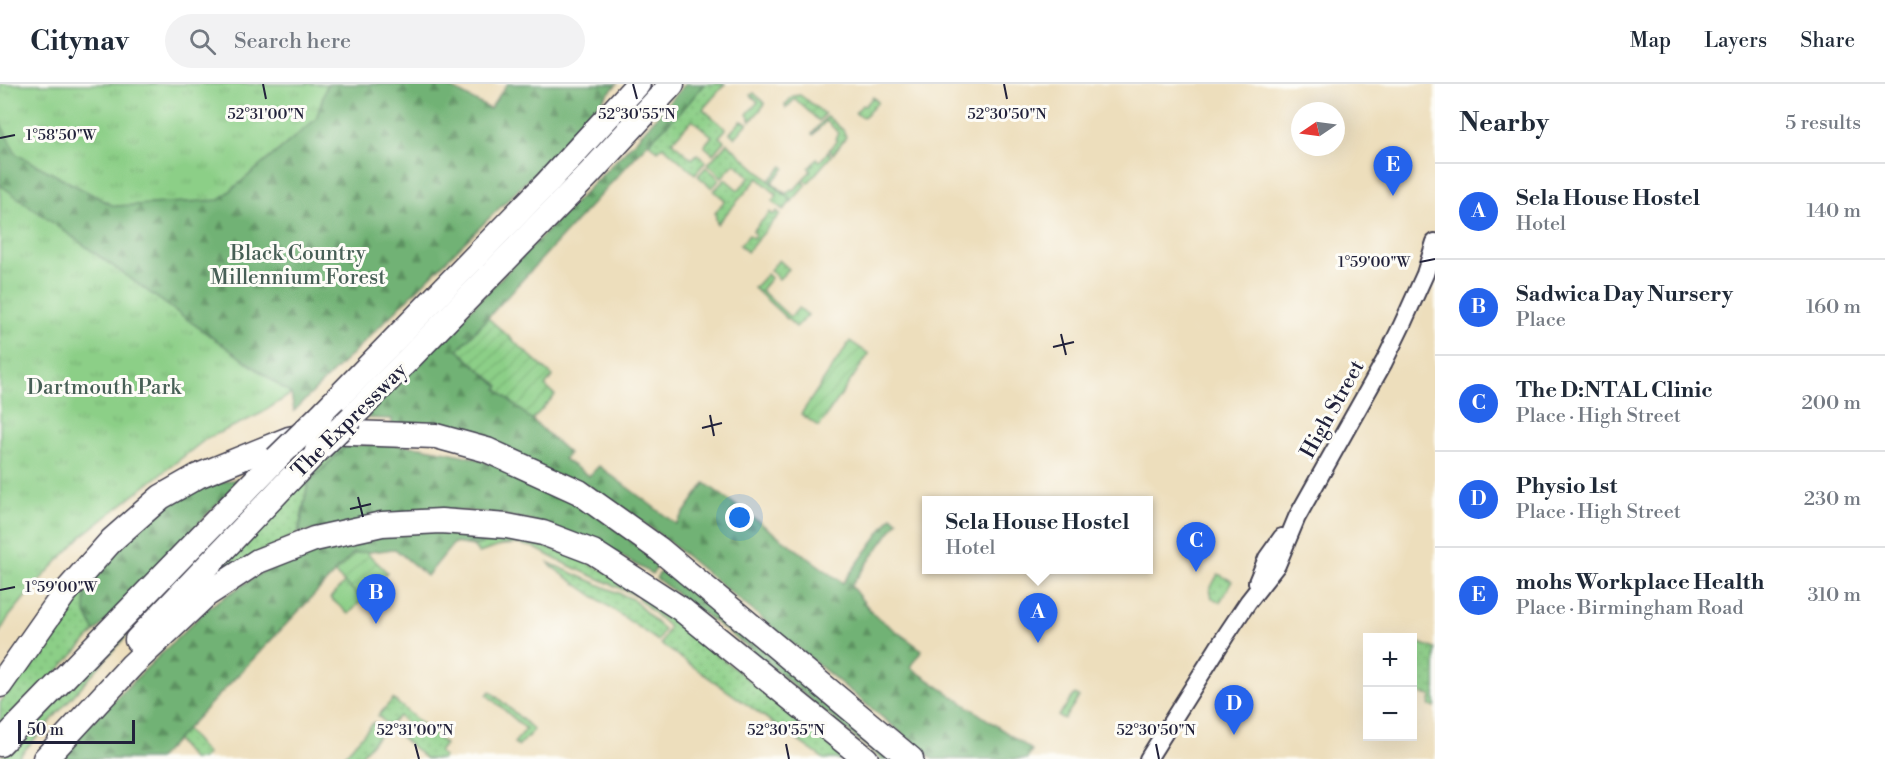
<!DOCTYPE html>
<html lang="en">
<head>
<meta charset="utf-8">
<style>
  :root { --surface:#fff; --page:#f2f2f3; --text:#1f2937; --muted:#747a83; --line:#e0e1e3; --accent:#2563eb }
  body { margin:0; font-family:"Libre Bodoni",serif; background:var(--page); color:var(--text) }
  .controls { position:absolute; right:18px; bottom:18px; display:grid; overflow:hidden; border-radius:0px; box-shadow:0 6px 24px #0002 }
  .controls button { width:54px; height:54px; display:grid; place-items:center; padding:0; border:0; border-bottom:2px solid var(--line); background:var(--surface); color:var(--text); font:30px sans-serif }
  .compass { position:absolute; left:1291px; top:18px; width:54px; height:54px; border-radius:50%; background:var(--surface); box-shadow:0 6px 24px #0002; rotate:257deg }
  .scale { position:absolute; left:18px; bottom:15px; width:117px; box-sizing:border-box; padding-left:6px; border:3px solid #22223b; border-top:0; font-size:16px; line-height:21px; white-space:nowrap; color:#22223b; -webkit-text-stroke:4px #fdfcf7; paint-order:stroke }
  .you { position:absolute; left:740px; top:434px; width:21px; height:21px; margin:-15px; border:4px solid #fff; border-radius:50%; background:#1a73e8; box-shadow:0 0 0 9px #1a73e833 }
  .badge { display:grid; place-items:center; width:39px; height:39px; border-radius:50%; background:var(--accent); color:#fff; font-size:20px; font-weight:700 }
  .pin { position:absolute; translate:-50% -50px; filter:drop-shadow(0 2px 3px #0008) }
  .pin::after { content:''; position:absolute; top:32px; width:21px; height:18px; background:inherit; clip-path:polygon(0 0,100% 0,50% 100%) }
  .popup { position:absolute; left:922px; top:412px; width:231px; height:78px; box-sizing:border-box; display:grid; place-content:center; border-radius:0px; background:var(--surface); filter:drop-shadow(0 2px 4px #0005); font-size:20px; white-space:nowrap; color:var(--muted) }
  .popup b { font-size:22px; color:var(--text) }
  .popup::after { content:''; position:absolute; left:50%; top:100%; margin-left:-12px; border:12px solid transparent; border-top-color:var(--surface) }
  .list { margin:0; padding:0; list-style:none }
  h2 { display:flex; justify-content:space-between; align-items:center; height:78px; margin:0; padding:0 24px; font-size:26px }
  h2 small { font-size:20px; font-weight:400; color:var(--muted) }
  .list li { display:grid; grid-template-columns:39px 1fr auto; gap:18px; align-items:center; box-sizing:border-box; height:96px; padding:0 24px; border-top:2px solid var(--line) }
  .list b { display:block; font-size:22px; white-space:nowrap }
  .list p { margin:0; font-size:20px; white-space:nowrap; color:var(--muted) }
  .list em { font-size:20px; font-style:normal; color:var(--muted) }
  .icon { flex:none; width:33px; height:33px; fill:none; stroke:currentColor; stroke-width:2; stroke-linecap:round; stroke-linejoin:round }
  .map { position:relative; flex:none; width:1435px; height:675px; overflow:hidden }
  header { display:flex; align-items:center; gap:36px; box-sizing:border-box; height:84px; padding:0 30px; background:var(--surface); border-bottom:2px solid var(--line) }
  header strong { font-size:28px }
  nav { display:flex; gap:33px; margin-inline-start:auto; font-size:21px }
  .search { width:420px; height:54px; background:var(--page); display:flex; align-items:center; gap:15px; box-sizing:border-box; padding:0 21px; border-radius:33px; color:var(--muted); font-size:22px }
  main { display:flex }
  aside { flex:1; background:var(--surface) }
  .map>svg:first-child { display:block }
  .grass { fill:url(#grass-dots); stroke:#577861; stroke-width:1.5 }
  .forest { fill:url(#forest-firs); stroke:#4a6a58; stroke-width:1.5 }
  .park { fill:url(#park-tufts); stroke:#577861; stroke-width:1.5 }
  .garden { fill:url(#garden-furrows); stroke:#577861; stroke-width:1.5 }
  .lines { fill:none; stroke-linecap:round; stroke-linejoin:round }
  .minor-casing { stroke:#403e4e; stroke-width:20 }
  .highway-casing { stroke:#403e4e; stroke-width:27 }
  .minor { stroke:#fff; stroke-width:16 }
  .highway { stroke:#fff; stroke-width:24 }
  .highway-bridge-casing { stroke:#403e4e; stroke-width:27; stroke-linecap:butt }
  .highway-bridge { stroke:#fff; stroke-width:24 }
  .ticks { fill:none; stroke:#22223b; stroke-width:2 }
  .labels { text-anchor:middle; stroke-width:6; stroke-linejoin:round; paint-order:stroke }
  .park-label { font-size:21px; fill:#475f56; stroke:#fdfcf7 }
  .street-label { font-size:21px; fill:#22223b; stroke:#fdfcf7 }
  .ticks-label { font-size:15px; text-anchor:middle; fill:#22223b; stroke:#fdfcf7; stroke-width:6; stroke-linejoin:round; paint-order:stroke }
</style>
</head>
<body>
<header>
<strong>Citynav</strong>
<div class="search"><svg class="icon" aria-label="search" viewBox="0 0 24 24"><circle cx="10" cy="10" r="6"/><path d="M15 15l6 6"/></svg>Search here</div>
<nav><a>Map</a><a>Layers</a><a>Share</a></nav>
</header>
<main>
<div class="map">
<svg width="1435" height="675" viewBox="0 0 1435 675">
  <defs>
    <pattern id="grass-dots" width="8" height="8" patternUnits="userSpaceOnUse" patternTransform="scale(1.5)"><rect width="8" height="8" fill="#8ccf87"/><path d="M2 2h.1M6 6h.1" fill="none" stroke="#78b175" stroke-width="1.8" stroke-linecap="round"/></pattern>
    <pattern id="forest-firs" width="22" height="20" patternUnits="userSpaceOnUse" patternTransform="scale(1.5)"><rect width="22" height="20" fill="#71b274"/><path d="M5 1l3.5 6h-7zM16 11l3.5 6h-7z" fill="#5c9060"/></pattern>
    <pattern id="park-tufts" width="24" height="20" patternUnits="userSpaceOnUse" patternTransform="scale(1.5)"><rect width="24" height="20" fill="#8ccf87"/><path d="M3 7l-1-3M5 7V3M7 7l1-3M15 17l-1-3M17 17v-4M19 17l1-3" fill="none" stroke="#78b175"/></pattern>
    <pattern id="garden-furrows" width="10" height="10" patternUnits="userSpaceOnUse" patternTransform="scale(1.5)"><rect width="10" height="10" fill="#8ccf87"/><path d="M-1 1l2-2M0 10L10 0M9 11l2-2" fill="none" stroke="#78b175"/></pattern>
  </defs>
  <rect width="100%" height="100%" fill="#fdfcf7"/>
  <filter id="ink" filterUnits="userSpaceOnUse"><feTurbulence type="fractalNoise" baseFrequency=".0167" numOctaves="2"/><feDisplacementMap in="SourceGraphic" scale="12" xChannelSelector="R" yChannelSelector="G"/><feConvolveMatrix kernelMatrix="1 2 1 2 8 2 1 2 1" color-interpolation-filters="sRGB"/></filter>
  <filter id="wash" filterUnits="userSpaceOnUse"><feTurbulence type="fractalNoise" baseFrequency=".008" numOctaves="4" result="noise"/><feDisplacementMap in="SourceGraphic" scale="24" xChannelSelector="R" yChannelSelector="G"/><feGaussianBlur stdDeviation="1.35" result="paint"/><feColorMatrix in="noise" values="0 0 0 0 0 0 0 0 0 0 0 0 0 0 0 0 0 1.4 0 .05"/><feComposite in="paint" operator="in"/></filter>
  <g filter="url(#wash)">
    <rect width="100%" height="100%" fill="#eddebc"/>
    <g class="grass">
      <path d="M704,0H725L703,25L726,45L719,53L724,57L713,70L704,62L712,52L692,36L672,58L692,75L697,70L706,77L695,90L663,62L658,67L648,59L685,23Z"/>
      <path d="M754,9L765,20L751,37L747,30L758,18L751,11Z"/>
      <path d="M873,13L878,18L865,32L862,33L855,29L862,21L865,22Z"/>
      <path d="M827,32L843,46L846,53L833,70L829,66L837,57L835,55L839,49L826,37L813,51L812,50Z"/>
      <path d="M741,37L748,39L735,54L730,49Z"/>
      <path d="M727,59L792,117L783,126L772,117L777,111L758,94L717,140L715,129L725,116L714,107L725,95L738,106L750,93L735,79L722,93L708,80Z"/>
      <path d="M828,68L831,72L808,99L803,95L811,87L809,84L817,75L820,77Z"/>
      <path d="M706,83L720,95L712,104L698,92Z"/>
      <path d="M777,127L780,130L747,168L740,161L749,151L753,154L756,150L753,147L770,128L773,131Z"/>
      <path d="M779,176L789,185L779,195L770,186Z"/>
      <path d="M767,190L771,194L761,206L790,233L799,224L808,231L796,243L754,204Z"/>
      <path d="M346,362L308,399L298,449L213,495L209,492L332,364Z"/>
      <path d="M304,370L128,550L17,675H0L292,372Z"/>
      <path d="M504,453C550,460 599,481 638,507L635,511L559,477L533,463L517,460L502,461L479,469L473,462Z"/>
      <path d="M549,479L632,515L664,546L658,557L552,483Z"/>
      <path d="M1218,490L1232,497L1220,518L1212,514L1210,505Z"/>
      <path d="M86,498L95,548L0,648V619L44,552Z"/>
      <path d="M642,510L650,516L846,675H824L661,560L669,543L638,514Z"/>
      <path d="M1413,556L1435,565V623L1429,622L1431,612L1413,608Z"/>
      <path d="M490,607L532,644L533,647L519,662L514,659L526,645L487,611Z"/>
      <path d="M1075,610L1079,613L1064,635L1058,632Z"/>
      <path d="M393,615L445,660L439,668L444,673L442,675H426L400,652L409,642L399,632L389,642L378,632Z"/>
      <path d="M374,638L380,644L378,646L381,649L358,675H341Z"/>
      <path d="M186,645L207,670L202,675H192L176,656Z"/>
    </g>
    <g class="forest">
      <path d="M327,0H444L490,25L507,0H617L548,76L294,327L291,310L0,101V38L16,70L114,122L219,116L316,35Z"/>
      <path d="M685,0H704L685,23L648,59L458,266L499,303L498,305L569,369L564,375L589,392L599,382L676,440L705,399L843,499L892,432L898,437L851,502L874,531L922,566L910,583L1032,666L1027,675H933L664,454L617,419L585,400L392,341V335L364,334L637,55Z"/>
      <path d="M381,360L420,363L447,368L475,374L509,386L589,426L661,479L652,490L600,460L528,436L490,429L453,426L299,449L308,399L346,362Z"/>
      <path d="M242,394L95,548L85,527L86,498L166,419L206,401Z"/>
      <path d="M433,446L504,453L473,462L454,459L427,492L395,465L353,470L158,675H57L68,661L209,523L264,487L305,470L382,448Z"/>
      <path d="M665,482L894,675H881L745,561L656,494Z"/>
    </g>
    <g class="park">
      <path d="M0,0H327L316,35L219,116L114,122L16,70L0,38Z"/>
      <path d="M0,101L291,310L260,330L206,355L83,451L36,500L8,534L0,548Z"/>
      <path d="M345,498L376,526L374,528L361,517L349,530L330,514Z"/>
    </g>
    <g class="garden">
      <path d="M800,11L825,30L819,37L795,15L786,24L785,21L793,12Z"/>
      <path d="M783,82L785,84L772,98L786,110L791,105L794,106L802,97L806,101L792,117L769,97Z"/>
      <path d="M488,234L553,292L545,302L555,311L532,336L497,305L499,302L458,266Z"/>
      <path d="M850,257L869,270L819,343L801,330Z"/>
      <path d="M366,468L387,488L371,507L367,504L359,512L334,489L353,470Z"/>
    </g>
  </g>
  <g filter="url(#ink)">
    <g class="lines">
      <defs>
        <g id="minor">
          <path d="M1257,498L1267,474L1282,453"/>
          <path d="M1148,675L1226,551L1248,518L1277,481L1297,433L1384,278L1402,241L1425,190L1435,158"/>
        </g>
        <g id="highway">
          <path d="M320,332L547,99L638,0"/>
          <path d="M352,333L589,90L672,0"/>
          <path d="M137,556L317,367"/>
          <path d="M0,601L64,510L112,456L161,413L198,392L289,355L323,348L436,352L487,366L579,408L659,465L911,675"/>
          <path d="M0,660L276,375"/>
          <path d="M45,675L132,581L206,511L258,477L314,455L382,440L441,437L507,442L543,449L593,468L681,525L866,675"/>
        </g>
      </defs>
      <use href="#minor" class="minor-casing"/>
      <use href="#highway" class="highway-casing"/>
      <use href="#minor" class="minor"/>
      <use href="#highway" class="highway"/>
      <defs>
        <g id="highway-bridge">
          <path d="M317,367L352,333"/>
          <path d="M276,375L320,332"/>
        </g>
      </defs>
      <use href="#highway-bridge" class="highway-bridge-casing"/>
      <use href="#highway-bridge" class="highway-bridge"/>
    </g>
  </g>
  <path class="ticks" d="M263,0L266,15M633,0L637,15M1004,0L1007,15M0,54L15,51M1420,178L1435,175M1061,250L1066,271M1053,263L1074,258M710,331L714,352M702,344L722,339M358,413L363,433M350,425L371,420M0,506L15,503M415,660L419,675M786,660L789,675M1156,660L1159,675"/>
  <g class="labels">
    <g class="park-label">
      <text x="298" y="176">Black Country<tspan x="298" dy="24">Millennium Forest</tspan></text>
      <text x="104" y="310">Dartmouth Park</text>
    </g>
    <g class="street-label">
      <text transform="translate(1332 325) rotate(-61)" y="7">High Street</text>
      <text transform="translate(349 336) rotate(-45)" y="7">The Expressway</text>
    </g>
  </g>
  <g class="ticks-label">
    <text x="266" y="35">52°31'00"N</text>
    <text x="637" y="35">52°30'55"N</text>
    <text x="1007" y="35">52°30'50"N</text>
    <text x="61" y="56">1°58'50"W</text>
    <text x="1374" y="183">1°59'00"W</text>
    <text x="61" y="508">1°59'00"W</text>
    <text x="415" y="651">52°31'00"N</text>
    <text x="786" y="651">52°30'55"N</text>
    <text x="1156" y="651">52°30'50"N</text>
  </g>
</svg>
<div class="controls">
<button>+</button>
<button>−</button>
</div>
<svg class="compass" viewBox="-18 -18 36 36"><path d="M0-13l5 13h-10z" fill="#e53935"/><path d="M0 13l5-13h-10z" fill="#747a83"/></svg>
<div class="scale">50 m</div>
<div class="you"></div>
<div class="pin badge" style="left:1038px;top:559px">A</div>
<div class="popup"><b>Sela House Hostel</b>Hotel</div>
<div class="pin badge" style="left:376px;top:540px">B</div>
<div class="pin badge" style="left:1196px;top:488px">C</div>
<div class="pin badge" style="left:1234px;top:651px">D</div>
<div class="pin badge" style="left:1393px;top:112px">E</div>
</div>
<aside>
<h2>Nearby<small>5 results</small></h2>
<ul class="list">
<li><span class="badge">A</span><div><b>Sela House Hostel</b><p>Hotel</p></div><em>140 m</em></li>
<li><span class="badge">B</span><div><b>Sadwica Day Nursery</b><p>Place</p></div><em>160 m</em></li>
<li><span class="badge">C</span><div><b>The D:NTAL Clinic</b><p>Place · High Street</p></div><em>200 m</em></li>
<li><span class="badge">D</span><div><b>Physio 1st</b><p>Place · High Street</p></div><em>230 m</em></li>
<li><span class="badge">E</span><div><b>mohs Workplace Health</b><p>Place · Birmingham Road</p></div><em>310 m</em></li>
</ul>
</aside>
</main>
</body>
</html>
